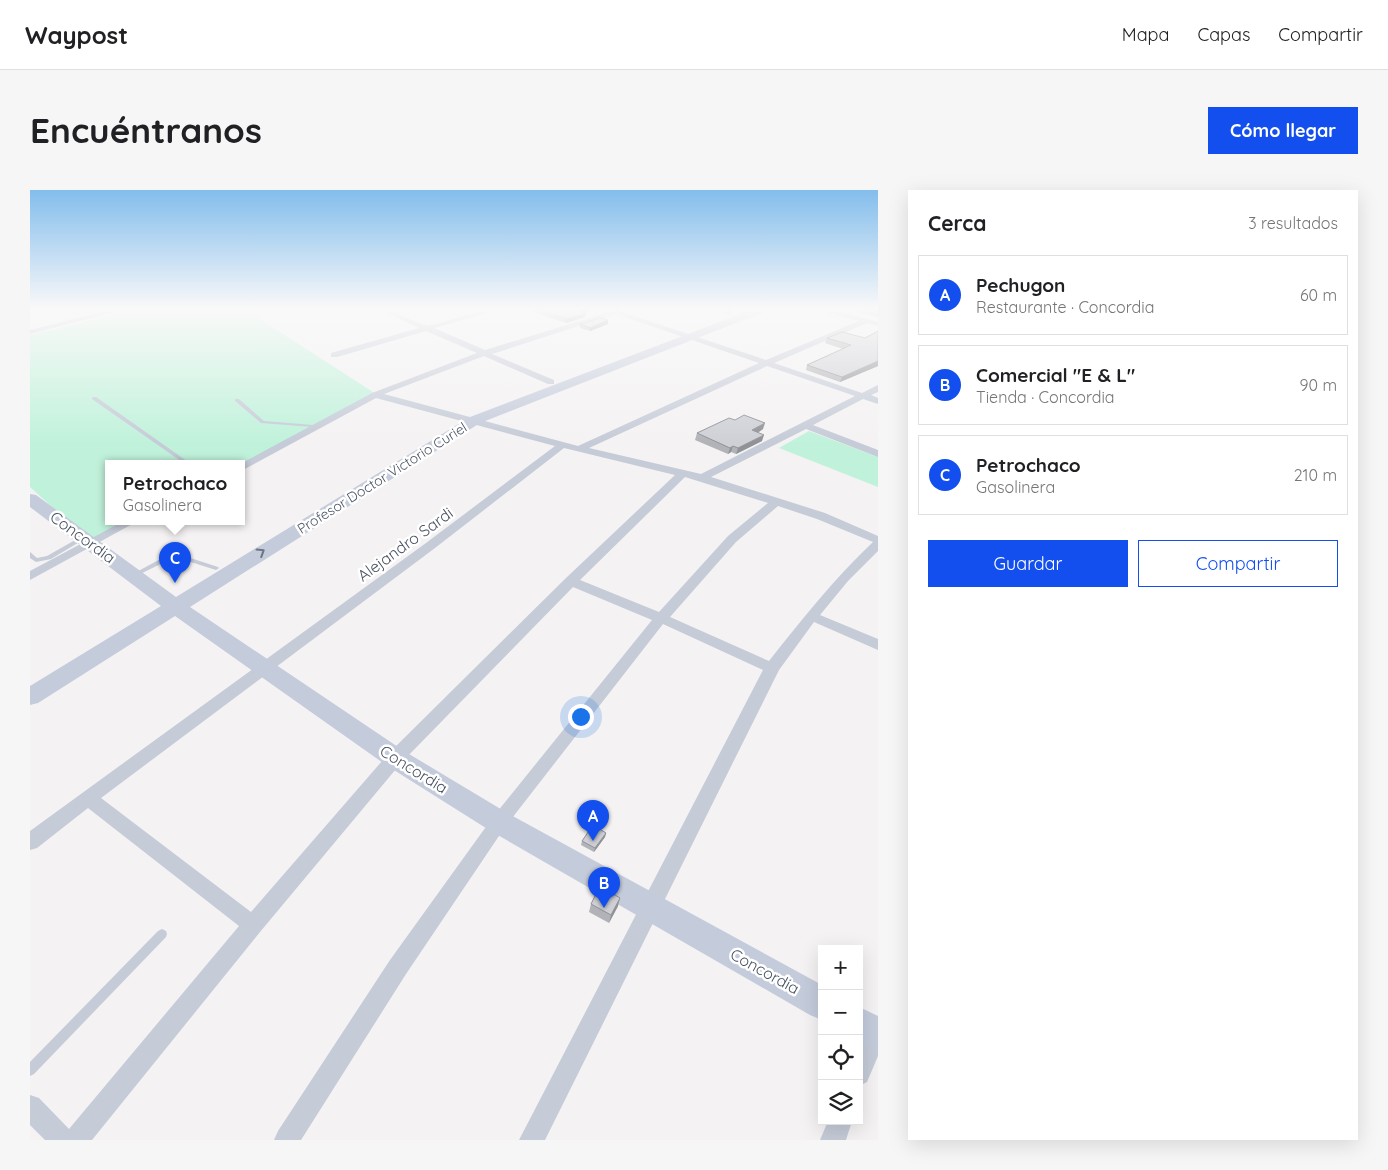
<!DOCTYPE html>
<html lang="es">
<head>
<meta charset="utf-8">
<style>
  :root { --surface:#fff; --page:#f6f6f6; --text:#202124; --muted:#757577; --line:#e0e0e0; --accent:#124fee }
  body { margin:0; font-family:Quicksand,sans-serif; background:var(--page); color:var(--text) }
  .controls { position:absolute; right:15px; bottom:15px; display:grid; overflow:hidden; border-radius:0px; box-shadow:0 5px 20px #0002 }
  .controls button { width:45px; height:45px; display:grid; place-items:center; padding:0; border:0; border-bottom:1px solid var(--line); background:var(--surface); color:var(--text); font:25px sans-serif }
  .you { position:absolute; left:550px; top:526px; width:18px; height:18px; margin:-12px; border:4px solid #fff; border-radius:50%; background:#1a73e8; box-shadow:0 0 0 8px #1a73e833 }
  .badge { display:grid; place-items:center; width:32px; height:32px; border-radius:50%; background:var(--accent); color:#fff; font-size:16px; font-weight:700 }
  .pin { position:absolute; translate:-50% -41px; filter:drop-shadow(0 1px 2px #0008) }
  .pin::after { content:''; position:absolute; top:26px; width:18px; height:15px; background:inherit; clip-path:polygon(0 0,100% 0,50% 100%) }
  .popup { position:absolute; left:75px; top:270px; width:140px; height:65px; box-sizing:border-box; display:grid; place-content:center; border-radius:0px; background:var(--surface); filter:drop-shadow(0 1px 4px #0005); font-size:16px; white-space:nowrap; color:var(--muted) }
  .popup b { font-size:19px; color:var(--text) }
  .popup::after { content:''; position:absolute; left:50%; top:100%; margin-left:-10px; border:10px solid transparent; border-top-color:var(--surface) }
  .list { margin:0; padding:0; list-style:none }
  h2 { display:flex; justify-content:space-between; align-items:center; height:65px; margin:0; padding:0 20px; font-size:21px }
  h2 small { font-size:16px; font-weight:400; color:var(--muted) }
  .list li { display:grid; grid-template-columns:32px 1fr auto; gap:15px; align-items:center; box-sizing:border-box; height:80px; margin:0 10px 10px; padding:0 10px; border:1px solid var(--line); border-radius:0px }
  .list b { display:block; font-size:19px; white-space:nowrap }
  .list p { margin:0; font-size:16px; white-space:nowrap; color:var(--muted) }
  .list em { font-size:16px; font-style:normal; color:var(--muted) }
  .actions { display:flex; gap:10px; padding:15px 20px }
  .actions a { flex:1; padding:11px 0; border:1px solid var(--accent); border-radius:0px; text-align:center; font-size:18px; color:var(--accent) }
  .actions .main { background:var(--accent); color:#fff }
  .icon { flex:none; width:28px; height:28px; fill:none; stroke:currentColor; stroke-width:2; stroke-linecap:round; stroke-linejoin:round }
  .map { position:relative; flex:none; width:848px; height:950px; overflow:hidden; border-radius:0px }
  header { display:flex; align-items:center; gap:30px; box-sizing:border-box; height:70px; padding:0 25px; background:var(--surface); border-bottom:1px solid var(--line) }
  header strong { font-size:24px }
  nav { display:flex; gap:28px; margin-inline-start:auto; font-size:18px }
  .intro { display:flex; align-items:center; justify-content:space-between; box-sizing:border-box; height:120px; padding:0 30px }
  h1 { margin:0; font-size:35px }
  .button { padding:12px 22px; border-radius:0px; background:var(--accent); color:#fff; font-size:18px; font-weight:700 }
  main { display:flex; gap:30px; padding:0 30px }
  aside { flex:1; background:var(--surface); border-radius:0px; box-shadow:0 5px 20px #0002 }
  .map>svg:first-child { display:block }
  .green { fill:#c0f2db }
  .lines { fill:none; stroke-linecap:round; stroke-linejoin:round }
  .lane { fill:#c5cbd7; fill-rule:evenodd }
  .street { fill:#c5cbd7; fill-rule:evenodd }
  .secondary { fill:#c4cbdb; fill-rule:evenodd }
  .wall { fill:#b1b3b8 }
  .shaded-wall { fill:#909296 }
  .building { fill:#ced0d6; stroke:#909296 }
  .oneway { stroke:#6d7685 }
  .labels { text-anchor:middle; stroke-width:5; stroke-linejoin:round; paint-order:stroke }
  .far-street-label { font-size:14px; fill:#485160; stroke:#fff }
  .street-label { font-size:16px; fill:#485160; stroke:#fff }
</style>
</head>
<body>
<header>
<strong>Waypost</strong>
<nav><a>Mapa</a><a>Capas</a><a>Compartir</a></nav>
</header>
<div class="intro"><h1>Encuéntranos</h1><a class="button">Cómo llegar</a></div>
<main>
<div class="map">
<svg width="848" height="950" viewBox="0 0 848 950">
  <rect width="100%" height="100%" fill="#f4f2f2"/>
  <g class="green">
    <path d="M104,120H216L346,204L211,274H79V332H105L63,354L0,297V145Z"/>
    <path d="M779,241L848,267V297L749,258Z"/>
  </g>
  <g class="lines">
    <g class="lane">
      <path d="M62,207H66L161,274H155L62,209Z"/>
      <path d="M205,209H209L234,231L283,235L285,236L283,237L231,233L205,211Z"/>
      <path d="M54,345L57,347L56,348L21,369L6,372L0,368V362L7,368L17,366Z"/>
      <path d="M145,363L188,377L189,378L186,380L145,367L106,386H102L101,385L136,366Z"/>
      <path d="M132,739L136,741L137,744L136,747L4,884L0,886V872L128,741Z"/>
    </g>
    <g class="street">
      <path d="M80,120H92L0,144V140Z"/>
      <path d="M351,120C368,119 380,132 396,135C407,137 443,120 461,120V122L404,138L455,160L579,122L577,120H586L736,170L829,131L794,122V120H804L848,132V136L837,133L744,173L832,203L848,195V202L841,205L848,208V214L833,209L783,235L848,260V267L776,239L681,287L795,323L848,346V361L818,391L790,425L848,449V460L784,432L749,480L515,950H489L733,480L633,434L475,637L376,784L271,950H244L248,941L360,770L463,627L622,430L543,397L371,573L230,742L62,950H15L0,935V905L9,908L39,939L209,736L58,618L7,658L0,660V641L396,353L525,256L346,208L211,281L210,274L342,203L447,163L396,141L307,167H301V163L389,138ZM586,124L729,173L548,256L354,204L454,166L518,194H524V190L462,164ZM737,176L825,206L671,284L559,258ZM534,258L645,285L536,388L359,563L221,722L71,608L405,358ZM655,287L738,313L698,346L629,422L550,390ZM748,316L787,329L843,352C804,389 772,429 739,471L640,427L706,352Z"/>
      <path d="M684,120H696L704,123L700,125Z"/>
      <path d="M92,332H106L0,390V381Z"/>
      <path d="M848,827V866L837,892L829,896V855L840,830Z"/>
      <path d="M798,931H822L816,950H790Z"/>
    </g>
    <g class="secondary">
      <path d="M721,120H736L734,122L450,233L160,417L374,561L479,624L792,795V830L780,825L459,640L356,575L145,426L8,513L0,515V496L131,416L0,317V304L6,305L146,407L440,227Z"/>
      <path d="M829,817L848,826V862L829,853Z"/>
    </g>
  </g>
  <g class="wall">
    <path d="M497,120H562L554,123H556L555,127L536,133Z"/>
    <path d="M819,120H848V127Z"/>
    <path d="M550,134H578L560,141L550,138Z"/>
    <path d="M848,141V176L810,192L776,180L777,175L813,159L795,153L797,148H835Z"/>
    <path d="M705,230L733,239L728,243L732,251L706,264L701,262L698,264L665,250L667,243Z"/>
    <path d="M576,643L575,647L564,662L551,655L552,651Z"/>
    <path d="M561,714L588,716L579,733L559,722Z"/>
  </g>
  <g class="shaded-wall">
    <path d="M551,120H562L548,125V121Z"/>
    <path d="M556,123L555,127L536,133L537,129Z"/>
    <path d="M578,130V134L560,141V138Z"/>
    <path d="M848,171V176L810,192L812,187Z"/>
    <path d="M735,233L733,239L720,247L722,240Z"/>
    <path d="M734,245L732,251L706,264L708,258Z"/>
    <path d="M703,256L701,262L698,264L700,258Z"/>
    <path d="M576,643L575,647L564,662L565,658Z"/>
    <path d="M590,708L588,716L579,733L581,725Z"/>
  </g>
  <g class="building">
    <path d="M509,120H551L548,121L556,123L537,129Z"/>
    <path d="M838,120H848V122Z"/>
    <path d="M570,128L578,130L560,138L550,134Z"/>
    <path d="M848,141V171L812,187L777,175L821,155L797,148L812,142L835,148Z"/>
    <path d="M714,225L735,233L722,240L734,245L708,258L703,256L700,258L667,243L699,228L705,230Z"/>
    <path d="M563,635L576,643L565,658L552,651Z"/>
    <path d="M570,696L590,708L581,725L561,714Z"/>
  </g>
  <defs><path id="oneway-chevron" d="M-2-3.5L2.5 0L-2 3.5" fill="none" stroke-width="1.6" stroke-linecap="round" stroke-linejoin="round" transform="scale(1.25)"/></defs>
  <use class="oneway" href="#oneway-chevron" transform="translate(231 362) rotate(-32)"/>
  <linearGradient id="sky" x2="0" y2="1"><stop stop-color="#83bdec"/><stop offset="0.47" stop-color="#faf9f9"/><stop offset="1" stop-color="#faf9f9" stop-opacity="0"/></linearGradient>
  <rect width="848" height="253" fill="url(#sky)"/>
  <g class="labels">
    <g class="far-street-label">
      <text transform="translate(352 288) rotate(-32)" y="5">Profesor Doctor Victorio Curiel</text>
    </g>
    <g class="street-label">
      <text transform="translate(53 347) rotate(36)" y="6">Concordia</text>
      <text transform="translate(375 354) rotate(-36)" y="6">Alejandro Sardi</text>
      <text transform="translate(384 579) rotate(32)" y="6">Concordia</text>
      <text transform="translate(735 781) rotate(29)" y="6">Concordia</text>
    </g>
  </g>
</svg>
<div class="controls">
<button>+</button>
<button>−</button>
<button><svg class="icon" aria-label="locate" viewBox="0 0 24 24"><circle cx="12" cy="12" r="6"/><path d="M12 2v4M12 18v4M2 12h4M18 12h4"/></svg></button>
<button><svg class="icon" aria-label="layers" viewBox="0 0 24 24"><path d="M12 4l9 5-9 5-9-5zM3 14l9 5 9-5"/></svg></button>
</div>
<div class="you"></div>
<div class="pin badge" style="left:563px;top:651px">A</div>
<div class="pin badge" style="left:574px;top:718px">B</div>
<div class="pin badge" style="left:145px;top:393px">C</div>
<div class="popup"><b>Petrochaco</b>Gasolinera</div>
</div>
<aside>
<h2>Cerca<small>3 resultados</small></h2>
<ul class="list">
<li><span class="badge">A</span><div><b>Pechugon</b><p>Restaurante · Concordia</p></div><em>60 m</em></li>
<li><span class="badge">B</span><div><b>Comercial &quot;E &amp; L&quot;</b><p>Tienda · Concordia</p></div><em>90 m</em></li>
<li><span class="badge">C</span><div><b>Petrochaco</b><p>Gasolinera</p></div><em>210 m</em></li>
</ul>
<div class="actions"><a class="main">Guardar</a><a>Compartir</a></div>
</aside>
</main>
</body>
</html>
